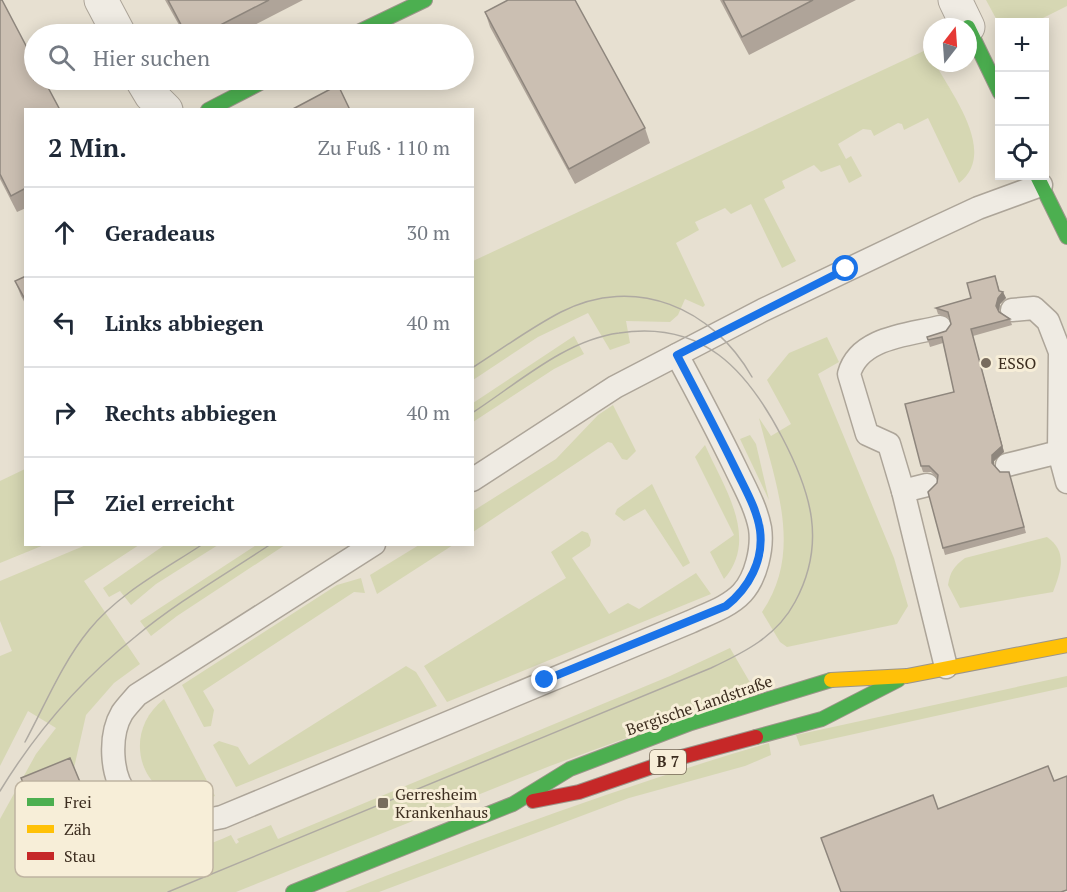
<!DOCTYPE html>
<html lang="de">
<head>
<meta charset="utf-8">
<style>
  :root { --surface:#fff; --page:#f6f6f7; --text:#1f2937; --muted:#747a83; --line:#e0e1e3 }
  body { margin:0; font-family:"PT Serif",serif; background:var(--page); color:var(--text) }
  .controls { position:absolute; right:18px; top:18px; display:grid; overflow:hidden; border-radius:0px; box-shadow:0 3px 15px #0003 }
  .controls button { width:54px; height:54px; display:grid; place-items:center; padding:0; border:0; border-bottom:2px solid var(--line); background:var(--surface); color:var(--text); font:30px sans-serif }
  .compass { position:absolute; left:923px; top:18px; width:54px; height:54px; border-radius:50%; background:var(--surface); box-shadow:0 3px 15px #0003; rotate:17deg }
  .stop { position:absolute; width:18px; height:18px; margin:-14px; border:4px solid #1a73e8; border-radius:50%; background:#fff }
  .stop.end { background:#1a73e8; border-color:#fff; box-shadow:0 2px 6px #0008 }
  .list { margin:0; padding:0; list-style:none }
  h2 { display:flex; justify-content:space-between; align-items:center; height:78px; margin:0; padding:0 24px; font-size:26px }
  h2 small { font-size:20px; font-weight:400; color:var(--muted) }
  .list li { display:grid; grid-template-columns:39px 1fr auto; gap:18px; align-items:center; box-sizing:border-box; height:90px; padding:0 24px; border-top:2px solid var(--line) }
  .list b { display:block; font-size:22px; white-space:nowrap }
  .list em { font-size:20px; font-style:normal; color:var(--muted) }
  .icon { flex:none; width:33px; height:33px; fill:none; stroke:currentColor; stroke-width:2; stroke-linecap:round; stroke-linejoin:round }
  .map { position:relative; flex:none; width:1067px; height:892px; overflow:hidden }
  .search { position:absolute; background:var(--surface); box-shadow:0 3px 15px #0003; left:24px; top:24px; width:450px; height:66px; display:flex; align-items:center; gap:15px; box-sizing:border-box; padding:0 21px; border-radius:33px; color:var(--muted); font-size:22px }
  .panel { position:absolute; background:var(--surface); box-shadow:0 3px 15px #0003; left:24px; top:108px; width:450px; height:438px; border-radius:0px }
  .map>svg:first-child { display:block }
  .green { fill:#d6d7b3 }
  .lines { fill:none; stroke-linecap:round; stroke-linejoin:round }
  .lane-casing { stroke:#ada599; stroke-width:25 }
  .street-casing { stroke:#ada599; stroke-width:35 }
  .fast-casing { stroke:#9c958a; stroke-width:16 }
  .slow-casing { stroke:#9c958a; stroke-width:16 }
  .jam-casing { stroke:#9c958a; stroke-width:16 }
  .lane { stroke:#efebe3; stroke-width:22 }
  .street { stroke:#efebe3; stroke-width:33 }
  .fast { stroke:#4caf50; stroke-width:14 }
  .slow { stroke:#ffc107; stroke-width:14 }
  .jam { stroke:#c62828; stroke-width:14 }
  .tram { stroke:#afaaa2; stroke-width:1.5 }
  .wall { fill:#afa499 }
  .shaded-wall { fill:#8e867d }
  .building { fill:#cbbfb2; stroke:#8e867d; stroke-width:1.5 }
  .route { stroke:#1a73e8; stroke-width:8 }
  .poi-dot { fill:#786c5e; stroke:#f7eed8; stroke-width:2 }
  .labels { text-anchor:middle; stroke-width:6; stroke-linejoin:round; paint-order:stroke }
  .shield { fill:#f7eed8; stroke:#756857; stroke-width:1.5 }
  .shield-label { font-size:15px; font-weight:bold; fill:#3d2e20 }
  .poi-label { font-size:16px; fill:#3d2e20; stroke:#f7eed8; text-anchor:start }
  .street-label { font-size:16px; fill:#3d2e20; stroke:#f7eed8 }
  .key { fill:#f7eed8; stroke:#bfb4a1; stroke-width:1.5 }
  .key-label { font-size:16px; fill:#3d2e20 }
</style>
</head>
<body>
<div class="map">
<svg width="1067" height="892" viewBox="0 0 1067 892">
  <rect width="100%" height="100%" fill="#e7e0d1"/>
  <g class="green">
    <path d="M986,0H1067V6L1035,22L999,24Z"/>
    <path d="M928,49L932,63H935C952,95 998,153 959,183L928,118L904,130L902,124L898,123L874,136L871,130L863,129L838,144L846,159L851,156L862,176L849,183L840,165L821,172L814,165L782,181L785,188L764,199L796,261L782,268L751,204L731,214L725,208L695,222L699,230L676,243L705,305L703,307L685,299L678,315L670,322L626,321L630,343L610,350L588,313L538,337L473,380V261Z"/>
    <path d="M574,336L584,354L554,369L473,422V403Z"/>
    <path d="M827,337L839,362L818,374L894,558L908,606L897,624L787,647L780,642L762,612C804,551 775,483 759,418L771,436L791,424L767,380L789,353Z"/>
    <path d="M613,405L636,451L627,460L622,459L612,443L608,442L473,532V511L556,459L598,415Z"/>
    <path d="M750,435L756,444L769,500L740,439Z"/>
    <path d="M705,445C723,486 760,538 724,579L710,552L734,535L695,457Z"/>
    <path d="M25,469L26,544L44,545L0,563V481Z"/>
    <path d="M652,484L690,563L683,567L645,509L624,521L615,514L617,509Z"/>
    <path d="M582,531L588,533L591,540L590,546L572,558L609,614L628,603L639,609L696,573L711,594L447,702L424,666L566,578L551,552Z"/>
    <path d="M1047,537C1067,551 1062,569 1053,592L960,608L948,585C950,572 954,566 965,558Z"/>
    <path d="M166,544L218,545L156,584L131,605L120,591L109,597L103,588Z"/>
    <path d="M258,544L285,545L177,616L151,636L140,621Z"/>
    <path d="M86,545H139L84,581L140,664L114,683L86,715L74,768L46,837L94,816C110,821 119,833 133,841C164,860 200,849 231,835L236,844L239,842L237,839L271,825L278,839L670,676L730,648L755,691L550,766L236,892H0V819L36,754L56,728L28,711L0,766V656L12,651L0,621V581Z"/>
    <path d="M419,545H453L377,594L370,575Z"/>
    <path d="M361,578L365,593L354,592L203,691L214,710L211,726L204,727L182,685L337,585Z"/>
    <path d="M406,666L416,672L437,706L236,787L213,745L219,741L238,747L249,765Z"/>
    <path d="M1067,676V687L800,746L796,735Z"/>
    <path d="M164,699L215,796C151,819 112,740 164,699Z"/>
    <path d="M769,743L771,755L745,766L629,798L379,892H345C485,837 625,785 769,743Z"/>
  </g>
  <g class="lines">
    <defs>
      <g id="lane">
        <path d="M1012,310L1034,308L1048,321L1060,352L1059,452L1067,448"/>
        <path d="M1007,465L1059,452L1067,482"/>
        <path d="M472,480L615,387L763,310L935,228L978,208L1041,185"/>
        <path d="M927,485L903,491L946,667"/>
        <path d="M903,491L889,444L867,434L849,374C859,337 909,335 940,327"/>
        <path d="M374,544L137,695C132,701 126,707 122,713C109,735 110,777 128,796C136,806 151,814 163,818C182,825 203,821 222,817L690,622C707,614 729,607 742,593C756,578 763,548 760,528C756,507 745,488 736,469C717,430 697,392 677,355"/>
      </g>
      <g id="street">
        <path d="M101,0L119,34"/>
        <path d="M955,0L968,27"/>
        <path d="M142,80L151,95L166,110"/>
      </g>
      <g id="fast">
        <path d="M968,27L1000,93"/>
        <path d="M354,34L425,0"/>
        <path d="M208,110L266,80"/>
        <path d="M1037,176L1067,237"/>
        <path d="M756,737L822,719L898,680"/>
        <path d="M293,892L513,804L570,769L691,723L831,680"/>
      </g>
      <path id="slow" d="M831,680L907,676L1067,645"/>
      <path id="jam" d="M533,801L579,792L678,758L756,737"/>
    </defs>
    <use href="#lane" class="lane-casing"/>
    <use href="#street" class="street-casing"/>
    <use href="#fast" class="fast-casing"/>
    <use href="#slow" class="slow-casing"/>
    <use href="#jam" class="jam-casing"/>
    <use href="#lane" class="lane"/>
    <use href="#street" class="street"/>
    <use href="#fast" class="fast"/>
    <use href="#slow" class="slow"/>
    <use href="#jam" class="jam"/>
    <g class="tram">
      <path d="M472,368C502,349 530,328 561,312C635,274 713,308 752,377"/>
      <path d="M25,742C45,705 62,663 89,630C119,593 164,570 203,544"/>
      <path d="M0,791C36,732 81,680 135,637C177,602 226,574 271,544"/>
      <path d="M168,892L711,668C745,652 777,636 795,602C827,543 811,492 782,437C747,370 703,320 619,333C565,340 517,384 472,413"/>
    </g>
  </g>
  <g class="wall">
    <path d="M0,0L26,110V208L17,212L0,179Z"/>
    <path d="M165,0H303L237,34H184Z"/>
    <path d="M720,0H856L749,55Z"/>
    <path d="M485,12L645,128L650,143L575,184L490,27Z"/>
    <path d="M26,276V305L21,296L15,281Z"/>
    <path d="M997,282L1000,292H1003L1006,298L1000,304L999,311L1010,319L1012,325L973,336L1004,452L994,461V465L1000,472H1009L1026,533L945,555L943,548L938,479L931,472H923L921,466L954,392L943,343L930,347L927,337L946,331L951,324L949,318L938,314L936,308L971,298Z"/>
    <path d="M21,778L90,806L94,816L46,837Z"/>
  </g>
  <g class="shaded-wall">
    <path d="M995,276L1000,295L1003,292L1006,298L1000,304L999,312L996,306Z"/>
    <path d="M971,329L1004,452L994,461V469L992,463Z"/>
  </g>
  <g class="building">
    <path d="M0,0H2L34,61V80H44L60,110H26V188L11,196L0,174Z"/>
    <path d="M168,0H269L203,34H186Z"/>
    <path d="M508,0H575L645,128L569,169L485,12Z"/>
    <path d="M723,0H813L742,37Z"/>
    <path d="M338,85L350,110H291Z"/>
    <path d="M26,276V301L15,281Z"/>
    <path d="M995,276L999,291L1003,292L998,298L996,306L999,312L1010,319L971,329L1002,446L992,455V463L1000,472H1009L1024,527L943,548L928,492L937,483L938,475L929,466H921L905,404L954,392L942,337L928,340L927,337L946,331L951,324L948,312L936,308L971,298L967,283Z"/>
    <path d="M70,758L90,806L42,826L21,778Z"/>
    <path d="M1048,766L1054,781L1067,776V890L1061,892H841L821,838L933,795L938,809Z"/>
  </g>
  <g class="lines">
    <path class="route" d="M545,680L726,606C749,588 764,560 760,530C757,509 745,489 736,470C717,431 697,393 677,355L846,269"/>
  </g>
  <g class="poi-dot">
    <circle cx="986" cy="363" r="6"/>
    <rect x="377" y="797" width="12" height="12" rx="3"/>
  </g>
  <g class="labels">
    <rect class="shield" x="650" y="750" width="36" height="24" rx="4.5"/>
    <g class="shield-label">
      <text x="668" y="767">B 7</text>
    </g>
    <g class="poi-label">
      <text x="998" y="369">ESSO</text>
      <text x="395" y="800">Gerresheim<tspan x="395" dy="18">Krankenhaus</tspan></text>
    </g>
    <g class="street-label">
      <text transform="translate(699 705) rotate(-19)" y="6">Bergische Landstraße</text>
    </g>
  </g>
  <rect x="15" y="781" width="198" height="96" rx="9" class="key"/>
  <rect x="27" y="798" width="27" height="8" fill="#4caf50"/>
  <rect x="27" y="825" width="27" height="8" fill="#ffc107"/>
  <rect x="27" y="852" width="27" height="8" fill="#c62828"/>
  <g class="key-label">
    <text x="64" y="808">Frei</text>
    <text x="64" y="835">Zäh</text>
    <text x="64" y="862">Stau</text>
  </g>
</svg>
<div class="controls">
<button>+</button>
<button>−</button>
<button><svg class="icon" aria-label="locate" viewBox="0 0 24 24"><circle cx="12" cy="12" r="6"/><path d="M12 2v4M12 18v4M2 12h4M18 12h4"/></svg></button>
</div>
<svg class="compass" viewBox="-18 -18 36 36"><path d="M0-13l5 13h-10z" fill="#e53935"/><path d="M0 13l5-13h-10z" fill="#747a83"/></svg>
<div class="stop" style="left:846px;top:269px"></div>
<div class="stop end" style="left:545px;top:680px"></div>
<div class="search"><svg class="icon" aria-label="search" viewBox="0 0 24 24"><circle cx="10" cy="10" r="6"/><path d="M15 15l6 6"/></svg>Hier suchen</div>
<section class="panel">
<h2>2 Min.<small>Zu Fuß · 110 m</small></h2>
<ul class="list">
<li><svg class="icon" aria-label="ahead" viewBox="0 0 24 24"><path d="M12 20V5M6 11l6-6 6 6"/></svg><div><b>Geradeaus</b></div><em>30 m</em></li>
<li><svg class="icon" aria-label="left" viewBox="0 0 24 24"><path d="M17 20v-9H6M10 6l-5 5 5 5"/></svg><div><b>Links abbiegen</b></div><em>40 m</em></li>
<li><svg class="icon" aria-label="right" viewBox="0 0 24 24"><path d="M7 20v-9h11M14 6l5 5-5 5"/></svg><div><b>Rechts abbiegen</b></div><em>40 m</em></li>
<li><svg class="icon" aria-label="arrive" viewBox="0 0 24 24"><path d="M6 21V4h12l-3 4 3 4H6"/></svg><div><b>Ziel erreicht</b></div></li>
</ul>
</section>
</div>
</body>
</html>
